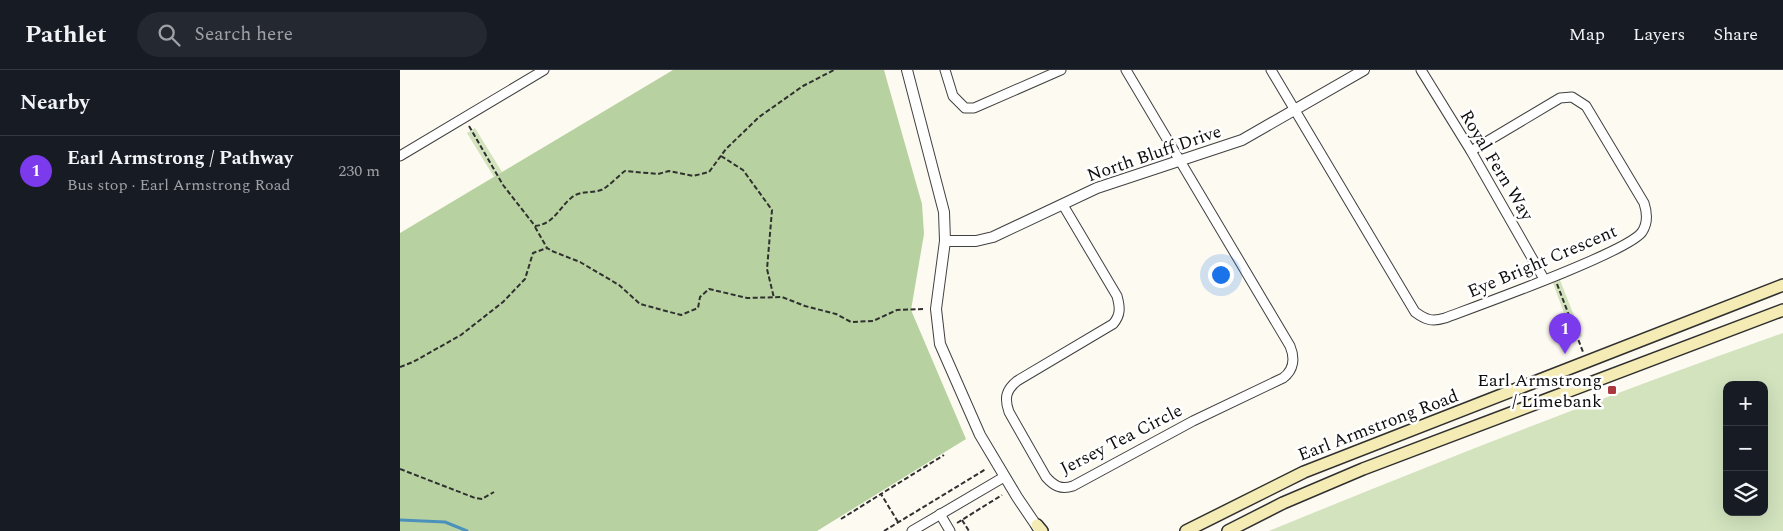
<!DOCTYPE html>
<html lang="en">
<head>
<meta charset="utf-8">
<style>
  :root { --surface:#171b24; --page:#242831; --text:#f1f3f6; --muted:#9ea1a6; --line:#363941; --accent:#7c3aed }
  body { margin:0; font-family:Spectral,serif; background:var(--page); color:var(--text) }
  .controls { position:absolute; right:15px; bottom:15px; display:grid; overflow:hidden; border-radius:10px; box-shadow:0 5px 20px #0002 }
  .controls button { width:45px; height:45px; display:grid; place-items:center; padding:0; border:0; border-bottom:1px solid var(--line); background:var(--surface); color:var(--text); font:25px sans-serif }
  .you { position:absolute; left:820px; top:204px; width:18px; height:18px; margin:-12px; border:4px solid #fff; border-radius:50%; background:#1a73e8; box-shadow:0 0 0 8px #1a73e833 }
  .badge { display:grid; place-items:center; width:32px; height:32px; border-radius:50%; background:var(--accent); color:#fff; font-size:16px; font-weight:700 }
  .pin { position:absolute; translate:-50% -41px; filter:drop-shadow(0 1px 2px #0008) }
  .pin::after { content:''; position:absolute; top:26px; width:18px; height:15px; background:inherit; clip-path:polygon(0 0,100% 0,50% 100%) }
  .list { margin:0; padding:0; list-style:none }
  h2 { display:flex; justify-content:space-between; align-items:center; height:65px; margin:0; padding:0 20px; font-size:21px }
  h2 small { font-size:16px; font-weight:400; color:var(--muted) }
  .list li { display:grid; grid-template-columns:32px 1fr auto; gap:15px; align-items:center; box-sizing:border-box; height:70px; padding:0 20px; border-top:1px solid var(--line) }
  .list b { display:block; font-size:19px; white-space:nowrap }
  .list p { margin:0; font-size:16px; white-space:nowrap; color:var(--muted) }
  .list em { font-size:16px; font-style:normal; color:var(--muted) }
  .icon { flex:none; width:28px; height:28px; fill:none; stroke:currentColor; stroke-width:2; stroke-linecap:round; stroke-linejoin:round }
  .map { position:relative; flex:none; width:1383px; height:461px; overflow:hidden }
  header { display:flex; align-items:center; gap:30px; box-sizing:border-box; height:70px; padding:0 25px; background:var(--surface); border-bottom:1px solid var(--line) }
  header strong { font-size:24px }
  nav { display:flex; gap:28px; margin-inline-start:auto; font-size:18px }
  .search { width:350px; height:45px; background:var(--page); display:flex; align-items:center; gap:12px; box-sizing:border-box; padding:0 18px; border-radius:28px; color:var(--muted); font-size:19px }
  main { display:flex }
  aside { flex:1; background:var(--surface) }
  .map>svg:first-child { display:block }
  .green { fill:#d2e3be; fill-rule:evenodd }
  .forest { fill:#b7d2a0 }
  .lines { fill:none; stroke-linecap:round; stroke-linejoin:round }
  .stream { stroke:#4c91bb; stroke-width:3 }
  .minor-casing { stroke:#414141; stroke-width:11 }
  .tertiary-casing { stroke:#414141; stroke-width:12 }
  .secondary-casing { stroke:#303030; stroke-width:14 }
  .path { stroke:#303030; stroke-width:2; stroke-dasharray:5 2.5; stroke-linecap:butt }
  .minor { stroke:#fff; stroke-width:9 }
  .tertiary { stroke:#fff; stroke-width:10 }
  .secondary { stroke:#f4ecb4; stroke-width:11 }
  .poi-dot { fill:#ac383f; stroke:#fff; stroke-width:2 }
  .labels { text-anchor:middle; stroke-width:5; stroke-linejoin:round; paint-order:stroke }
  .street-label { font-size:18px; fill:#0e0e0e; stroke:#fff }
  .poi-label { font-size:18px; fill:#0e0e0e; stroke:#fff; text-anchor:end }
</style>
</head>
<body>
<header>
<strong>Pathlet</strong>
<div class="search"><svg class="icon" aria-label="search" viewBox="0 0 24 24"><circle cx="10" cy="10" r="6"/><path d="M15 15l6 6"/></svg>Search here</div>
<nav><a>Map</a><a>Layers</a><a>Share</a></nav>
</header>
<main>
<aside>
<h2>Nearby<small></small></h2>
<ul class="list">
<li><span class="badge">1</span><div><b>Earl Armstrong / Pathway</b><p>Bus stop · Earl Armstrong Road</p></div><em>230 m</em></li>
</ul>
</aside>
<div class="map">
<svg width="1383" height="461" viewBox="0 0 1383 461">
  <rect width="100%" height="100%" fill="#fdfaf1"/>
  <g class="green">
    <path d="M75,58L102,102L94,107L67,63Z"/>
    <path d="M1160,210L1182,266L1174,270L1153,213Z"/>
    <path d="M1383,263V461H869C1039,391 1210,324 1383,263ZM1327,315H1364V442H1327Z"/>
  </g>
  <path class="forest" d="M273,0H484L522,134L524,164L511,240L566,369L417,461H0V163Z"/>
  <g class="lines">
    <path class="stream" d="M0,450L45,452L67,461"/>
    <defs>
      <g id="minor">
        <path d="M545,0L553,26L565,38H574L661,0"/>
        <path d="M871,0L1015,242C1026,250 1032,252 1045,248C1077,236 1228,182 1242,162C1248,153 1247,142 1244,133L1186,36L1172,27L1160,28L1071,81"/>
        <path d="M1021,0L1071,81L1144,209"/>
        <path d="M0,86L144,0"/>
        <path d="M663,135L717,226C720,237 721,245 713,254L617,311C606,320 604,328 609,342L646,407C654,416 661,420 673,416L793,351L883,308C894,300 895,288 890,276L726,0"/>
        <path d="M540,444L550,461"/>
        <path d="M512,461L604,407"/>
      </g>
      <g id="tertiary">
        <path d="M507,0L544,142L545,171L536,239L540,274L580,365L617,427L640,461"/>
        <path d="M545,171H576L593,167L697,118L842,70L964,0"/>
      </g>
      <g id="secondary">
        <path d="M637,455L642,461"/>
        <path d="M786,461L904,402L1383,215"/>
        <path d="M828,461L883,433L963,399L1383,240"/>
      </g>
    </defs>
    <use href="#minor" class="minor-casing"/>
    <use href="#tertiary" class="tertiary-casing"/>
    <use href="#secondary" class="secondary-casing"/>
    <g class="path">
      <path d="M69,56L103,115L135,156C154,154 158,139 171,128C180,120 190,124 201,120C206,119 219,105 225,101L258,104L269,101L293,106L309,102L326,79L359,47L403,16L434,0"/>
      <path d="M321,86L343,100L372,140L367,199L374,228"/>
      <path d="M135,157L147,178L152,181L180,192L219,215L240,234L281,245L298,238L300,227L309,219L347,228L382,227L405,236L436,244L451,252L473,251L497,240L524,239"/>
      <path d="M1157,214L1183,282"/>
      <path d="M0,297L13,292L61,265L103,232L125,209L133,183L147,178"/>
      <path d="M0,399L75,428L82,429L94,422"/>
      <path d="M441,449L481,424"/>
      <path d="M562,450L569,461"/>
      <path d="M498,452L481,424L544,385"/>
      <path d="M557,453L602,425"/>
      <path d="M484,461L586,399"/>
    </g>
    <use href="#minor" class="minor"/>
    <use href="#tertiary" class="tertiary"/>
    <use href="#secondary" class="secondary"/>
  </g>
  <rect class="poi-dot" x="1207" y="315" width="10" height="10" rx="2.5"/>
  <g class="labels">
    <g class="street-label">
      <text transform="translate(754 83) rotate(-19)" y="6">North Bluff Drive</text>
      <text transform="translate(1097 95) rotate(59)" y="6">Royal Fern Way</text>
      <text transform="translate(1142 191) rotate(-23)" y="6">Eye Bright Crescent</text>
      <text transform="translate(978 355) rotate(-21)" y="6">Earl Armstrong Road</text>
      <text transform="translate(721 369) rotate(-27)" y="6">Jersey Tea Circle</text>
    </g>
    <g class="poi-label">
      <text x="1202" y="316">Earl Armstrong<tspan x="1202" dy="21">/ Limebank</tspan></text>
    </g>
  </g>
</svg>
<div class="controls">
<button>+</button>
<button>−</button>
<button><svg class="icon" aria-label="layers" viewBox="0 0 24 24"><path d="M12 4l9 5-9 5-9-5zM3 14l9 5 9-5"/></svg></button>
</div>
<div class="you"></div>
<div class="pin badge" style="left:1165px;top:284px">1</div>
</div>
</main>
</body>
</html>
